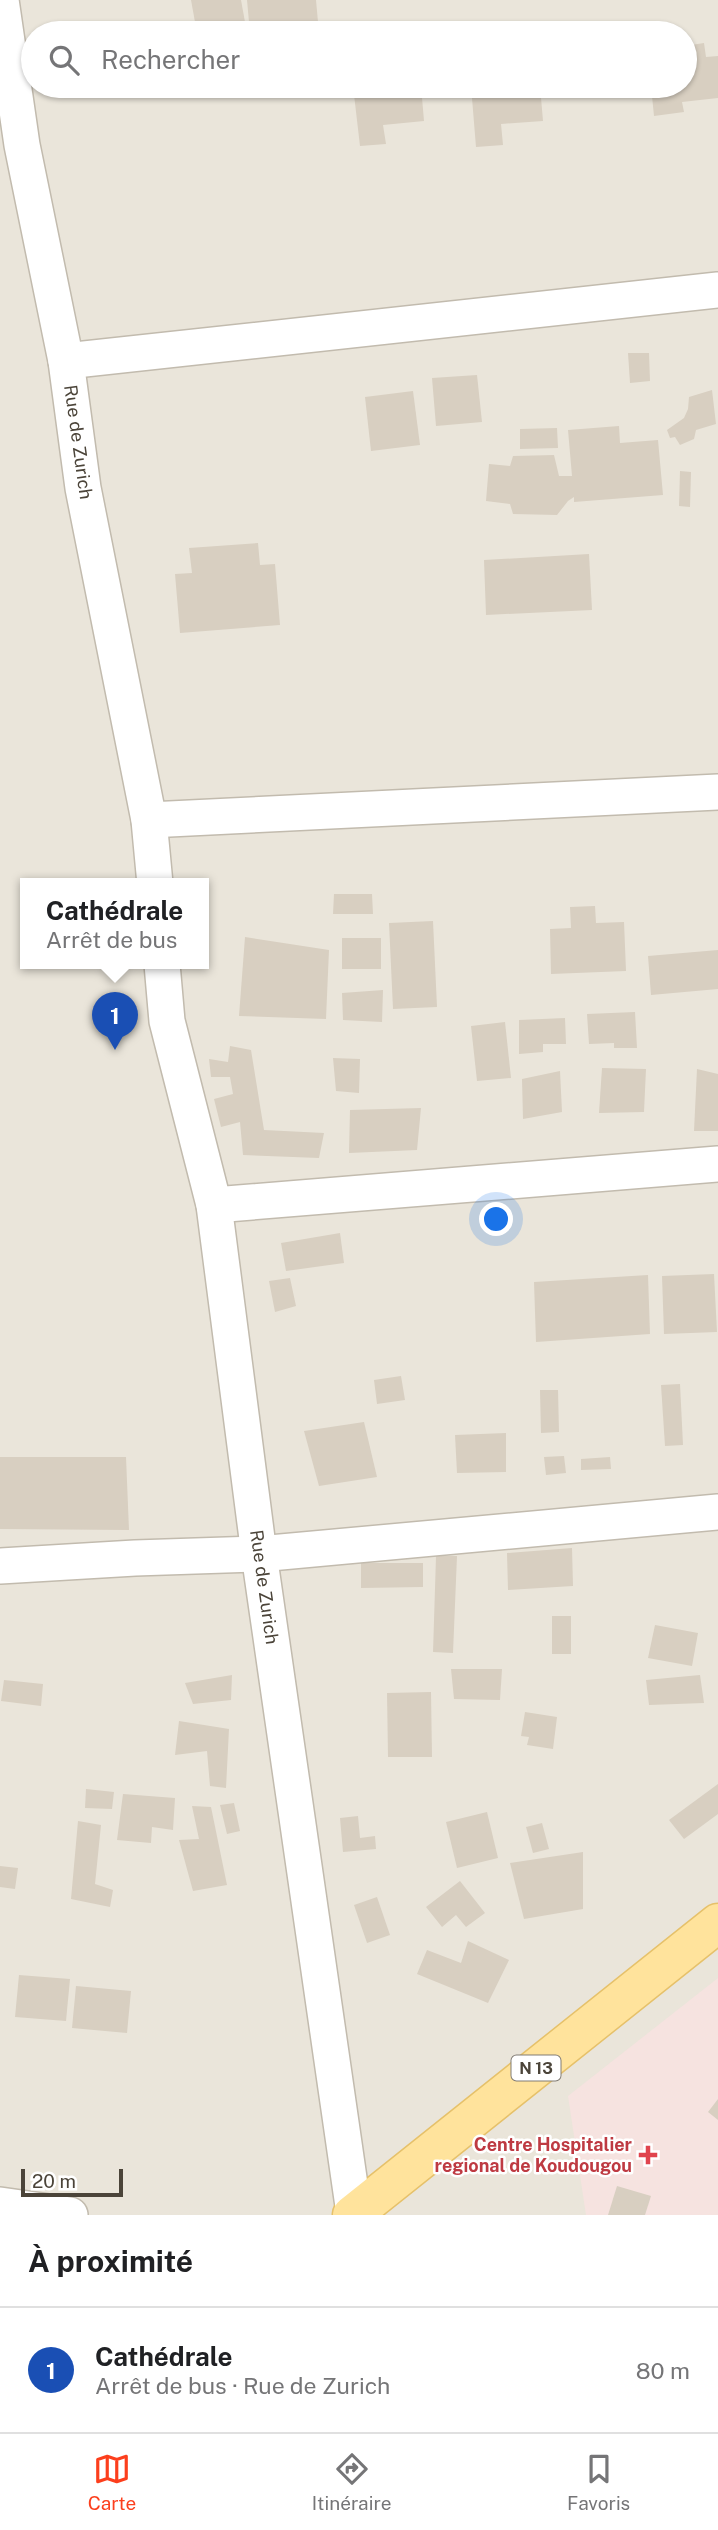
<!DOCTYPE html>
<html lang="fr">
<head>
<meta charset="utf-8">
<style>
  :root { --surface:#fff; --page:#f6f6f6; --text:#202124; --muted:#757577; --line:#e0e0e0; --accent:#fc3f1d }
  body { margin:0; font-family:"Public Sans",sans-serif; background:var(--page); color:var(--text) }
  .scale { position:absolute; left:21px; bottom:18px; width:102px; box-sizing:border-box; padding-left:7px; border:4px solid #4b4439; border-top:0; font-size:19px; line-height:24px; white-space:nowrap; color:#4b4439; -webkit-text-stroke:5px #fff; paint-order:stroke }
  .you { position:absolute; left:497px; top:1220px; width:24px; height:24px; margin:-18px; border:5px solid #fff; border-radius:50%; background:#1a73e8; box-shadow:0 0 0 10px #1a73e833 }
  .badge { display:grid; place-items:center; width:46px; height:46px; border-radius:50%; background:var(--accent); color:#fff; font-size:23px; font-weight:700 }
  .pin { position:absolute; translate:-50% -58px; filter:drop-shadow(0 2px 4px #0008) }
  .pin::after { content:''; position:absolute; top:37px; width:24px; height:21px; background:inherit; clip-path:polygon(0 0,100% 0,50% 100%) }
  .popup { position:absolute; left:20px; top:878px; width:189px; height:91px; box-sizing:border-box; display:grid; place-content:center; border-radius:0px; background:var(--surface); filter:drop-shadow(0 2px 5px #0005); font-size:23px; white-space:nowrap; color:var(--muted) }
  .popup b { font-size:26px; color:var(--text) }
  .popup::after { content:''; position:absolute; left:50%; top:100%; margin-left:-14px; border:14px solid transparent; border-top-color:var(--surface) }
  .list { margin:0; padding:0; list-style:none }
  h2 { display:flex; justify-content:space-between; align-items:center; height:91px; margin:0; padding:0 28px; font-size:30px }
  h2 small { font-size:23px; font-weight:400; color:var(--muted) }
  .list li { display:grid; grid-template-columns:46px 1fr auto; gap:21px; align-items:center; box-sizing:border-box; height:126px; padding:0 28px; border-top:2px solid var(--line) }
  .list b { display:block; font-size:26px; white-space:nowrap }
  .list p { margin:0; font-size:23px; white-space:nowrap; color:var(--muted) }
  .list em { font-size:23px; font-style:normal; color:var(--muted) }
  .icon { flex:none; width:38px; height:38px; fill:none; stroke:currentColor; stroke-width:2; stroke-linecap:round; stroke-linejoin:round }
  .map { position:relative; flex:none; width:718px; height:2215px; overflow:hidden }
  .search { position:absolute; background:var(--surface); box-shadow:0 2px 5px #0004; left:21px; right:21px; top:21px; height:77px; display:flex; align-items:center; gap:18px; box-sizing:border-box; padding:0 24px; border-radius:38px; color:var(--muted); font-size:26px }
  .sheet { height:217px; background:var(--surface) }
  nav { display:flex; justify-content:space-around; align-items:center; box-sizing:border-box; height:98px; border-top:2px solid var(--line); background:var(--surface); font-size:19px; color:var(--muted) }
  nav a { display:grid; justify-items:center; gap:4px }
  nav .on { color:var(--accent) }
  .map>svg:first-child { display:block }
  .residential { fill:#eae5da; fill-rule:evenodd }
  .medical { fill:#f6e3e0 }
  .building { fill:#d8cfc1 }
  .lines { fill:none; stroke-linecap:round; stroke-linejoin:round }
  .minor-casing { stroke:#c2bbae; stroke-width:38 }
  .primary-casing { stroke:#e6c16a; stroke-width:41 }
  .minor { stroke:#fff; stroke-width:35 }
  .primary { stroke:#ffe39c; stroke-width:38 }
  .health-dot { fill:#e0444e; stroke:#fff; stroke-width:2.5 }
  .labels { text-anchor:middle; stroke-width:5; stroke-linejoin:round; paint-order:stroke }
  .shield { fill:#fff; stroke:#817c74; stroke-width:2 }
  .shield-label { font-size:16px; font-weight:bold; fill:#4b4439 }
  .street-label { font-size:18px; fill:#4b4439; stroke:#fff }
  .health-label { font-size:18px; font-weight:bold; fill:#be3a42; stroke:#fff; text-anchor:end }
</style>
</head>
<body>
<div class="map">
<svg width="718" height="2215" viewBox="0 0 718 2215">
  <rect width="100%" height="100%" fill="#f6f3ec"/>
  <path class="residential" d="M0,0H718V2215H0ZM33,33H685V86H33ZM26,884H204V964H26Z"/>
  <path class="medical" d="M718,1978V2215H586L568,2096Z"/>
  <g class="building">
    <path d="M191,0H241L247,33H197Z"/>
    <path d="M247,0H316L319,33H250Z"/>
    <path d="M704,43L706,57L718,56V98L682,102L684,112L654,116L651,86H685V46Z"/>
    <path d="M353,86H421L424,121L383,125L386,144L360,146Z"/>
    <path d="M471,86H540L543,121L501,124L503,145L476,147Z"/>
    <path d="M628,353H649L650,381L630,383Z"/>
    <path d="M477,375L482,422L436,426L432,378Z"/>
    <path d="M712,390L716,424L696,430L694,439L680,445L675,437L670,438L667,430L684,418L688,409L689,397Z"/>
    <path d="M413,391L420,445L371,451L365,397Z"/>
    <path d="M619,426L620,443L658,440L663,495L574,502V497L568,501L557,515L513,514L510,504L486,501L489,464L510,466L513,456L554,455L559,476H572L568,430Z"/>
    <path d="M557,428L558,448L520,449V429Z"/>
    <path d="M680,471L691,472L690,507L679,506Z"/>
    <path d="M258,543L260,565L275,564L280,625L180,633L175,574L192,573L189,548Z"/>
    <path d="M589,554L592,610L486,615L484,560Z"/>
    <path d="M334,894H372L373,914H333Z"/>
    <path d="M595,906L596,923L624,922L626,971L551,974L550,929L571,928L570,907Z"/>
    <path d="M433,921L437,1007L393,1009L389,923Z"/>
    <path d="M245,937L329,950L326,1019L239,1016Z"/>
    <rect x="342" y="938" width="39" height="31"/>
    <path d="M718,950V989L651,995L648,956Z"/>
    <path d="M383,990L382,1022L343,1020L342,993Z"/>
    <path d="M635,1012L637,1048H614V1043L589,1044L587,1014Z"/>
    <path d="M565,1018L566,1044H543V1052L519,1054V1020Z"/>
    <path d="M505,1022L511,1078L477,1081L471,1026Z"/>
    <path d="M230,1046L251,1050L264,1130L324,1133L319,1158L243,1155L240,1122L221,1127L214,1099L233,1094L230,1077H211L209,1059L228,1062Z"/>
    <path d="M333,1058L360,1059L359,1093L336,1091Z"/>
    <path d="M602,1068L646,1069L644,1112L599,1113Z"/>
    <path d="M697,1069L718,1074V1131H694Z"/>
    <path d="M560,1071L562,1112L523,1119L522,1079Z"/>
    <path d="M421,1108L417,1150L349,1153L350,1110Z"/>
    <path d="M340,1233L344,1263L286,1271L281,1243Z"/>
    <path d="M714,1274L717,1332L664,1334L662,1276Z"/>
    <path d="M648,1275L650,1334L536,1342L534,1282Z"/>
    <path d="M290,1278L296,1306L275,1312L269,1281Z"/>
    <path d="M401,1376L405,1400L377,1404L374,1380Z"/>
    <path d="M680,1384L683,1445L665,1446L661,1385Z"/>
    <path d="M540,1390H558L559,1432L541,1433Z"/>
    <path d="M364,1422L377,1477L319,1486L304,1431Z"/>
    <path d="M506,1433V1472L457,1473L455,1435Z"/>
    <path d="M564,1456L566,1473L546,1475L544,1457Z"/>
    <path d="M0,1457H126L129,1530L0,1529Z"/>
    <path d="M610,1457L611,1469L581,1470V1459Z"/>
    <path d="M572,1548L573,1586L508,1590L507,1553Z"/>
    <path d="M436,1556H457L453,1653L433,1652Z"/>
    <path d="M361,1563H423V1587L361,1588Z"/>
    <rect x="552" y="1616" width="19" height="38"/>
    <path d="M655,1625L698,1633L692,1666L648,1658Z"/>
    <path d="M451,1669H502L500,1700L454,1699Z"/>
    <path d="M232,1675L231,1700L193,1704L185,1683Z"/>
    <path d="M700,1675L704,1703L649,1705L646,1680Z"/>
    <path d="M4,1680L43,1684L41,1706L1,1701Z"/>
    <path d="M431,1692L432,1757H388L387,1693Z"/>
    <path d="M525,1712L557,1717L553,1749L527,1745L529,1737L521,1736Z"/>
    <path d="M179,1721L229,1729L226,1788L210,1786L207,1751L175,1755Z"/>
    <path d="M718,1784V1814L684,1839L669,1820Z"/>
    <path d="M86,1789L114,1792L112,1809L85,1808Z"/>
    <path d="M123,1794L175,1798L173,1830L152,1827L151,1843L117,1840Z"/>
    <path d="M234,1803L240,1831L227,1834L220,1805Z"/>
    <path d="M192,1806L211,1807L227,1885L193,1891L179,1840L199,1839Z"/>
    <path d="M487,1812L498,1858L457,1868L446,1822Z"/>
    <path d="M358,1816L360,1838L375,1836L376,1849L343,1852L340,1818Z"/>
    <path d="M78,1821L101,1825L95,1884L113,1890L110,1907L71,1899Z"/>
    <path d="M542,1823L549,1849L533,1853L526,1827Z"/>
    <path d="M583,1852V1909L524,1919L510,1863Z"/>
    <path d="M0,1866L18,1868L15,1889L0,1887Z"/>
    <path d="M460,1881L485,1913L466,1927L456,1915L442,1927L426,1907Z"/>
    <path d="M377,1897L390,1935L367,1943L354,1905Z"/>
    <path d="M468,1941L509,1960L488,2003L417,1974L427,1950L461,1963Z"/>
    <path d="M19,1975L70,1979L66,2021L15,2017Z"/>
    <path d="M76,1986L131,1991L127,2033L72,2028Z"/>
    <path d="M718,2099V2120L708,2112Z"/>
    <path d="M617,2186L651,2196L645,2215H608Z"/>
  </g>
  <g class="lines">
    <defs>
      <g id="minor">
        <path d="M1,0L22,145L66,361L83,488L149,820L155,884"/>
        <path d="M66,361L718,290"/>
        <path d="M149,820L718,792"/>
        <path d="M162,964L167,1021L214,1205L259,1554L354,2213L358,2215"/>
        <path d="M214,1205L718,1164"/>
        <path d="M0,1566L135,1558L259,1554L718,1512"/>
        <path d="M0,2205L70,2215"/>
      </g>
      <path id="primary" d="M352,2215L718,1923"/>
    </defs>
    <use href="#minor" class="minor-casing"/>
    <use href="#primary" class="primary-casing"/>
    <use href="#minor" class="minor"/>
    <use href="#primary" class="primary"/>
  </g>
  <path class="health-dot" d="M644.5 2144.5h7v7h7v7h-7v7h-7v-7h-7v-7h7z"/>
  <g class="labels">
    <rect class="shield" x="511.5" y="2055.5" width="49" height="25" rx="5"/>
    <g class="shield-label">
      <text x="536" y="2074">N 13</text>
    </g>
    <g class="street-label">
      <text transform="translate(78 442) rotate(82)" y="6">Rue de Zurich</text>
      <text transform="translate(264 1587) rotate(82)" y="6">Rue de Zurich</text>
    </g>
    <g class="health-label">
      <text x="632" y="2151">Centre Hospitalier<tspan x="632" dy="21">regional de Koudougou</tspan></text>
    </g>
  </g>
</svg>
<div class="scale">20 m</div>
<div class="you"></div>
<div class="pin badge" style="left:115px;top:1050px;background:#1a4fb4">1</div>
<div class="popup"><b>Cathédrale</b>Arrêt de bus</div>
<div class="search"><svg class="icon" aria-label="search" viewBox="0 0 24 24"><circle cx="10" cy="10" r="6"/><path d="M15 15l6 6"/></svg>Rechercher</div>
</div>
<section class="sheet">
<h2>À proximité<small></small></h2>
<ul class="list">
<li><span class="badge" style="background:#1a4fb4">1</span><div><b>Cathédrale</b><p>Arrêt de bus · Rue de Zurich</p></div><em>80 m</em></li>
</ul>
</section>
<nav>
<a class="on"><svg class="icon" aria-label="map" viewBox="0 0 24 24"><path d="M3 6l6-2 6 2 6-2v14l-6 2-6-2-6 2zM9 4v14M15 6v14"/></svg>Carte</a>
<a><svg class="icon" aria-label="directions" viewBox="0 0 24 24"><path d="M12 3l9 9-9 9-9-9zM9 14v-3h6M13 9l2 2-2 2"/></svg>Itinéraire</a>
<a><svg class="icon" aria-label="saved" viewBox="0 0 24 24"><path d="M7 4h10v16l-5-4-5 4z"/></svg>Favoris</a>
</nav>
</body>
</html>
